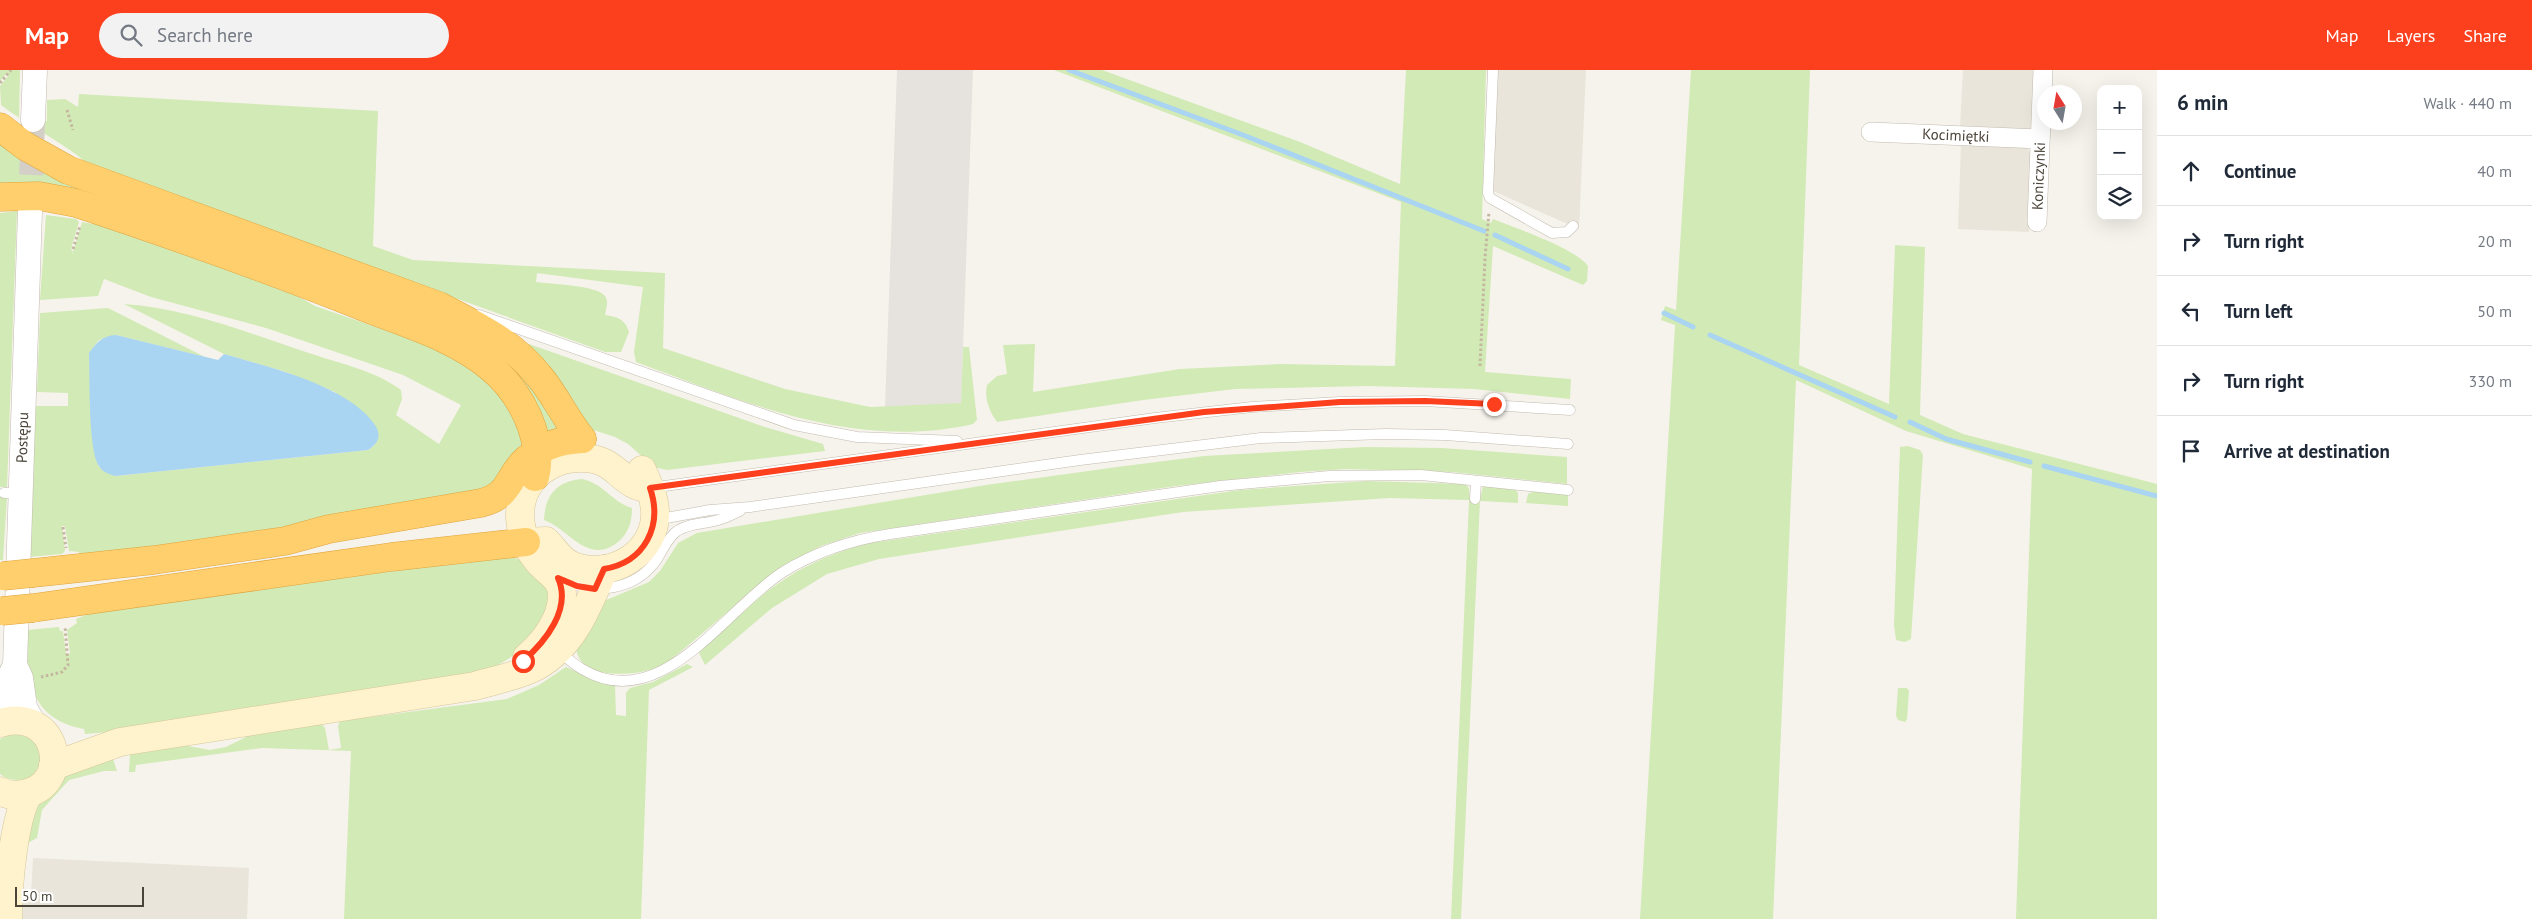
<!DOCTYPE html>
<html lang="en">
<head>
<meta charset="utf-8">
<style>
  :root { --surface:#fff; --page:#f2f2f3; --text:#1f2937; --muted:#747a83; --line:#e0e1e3; --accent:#fc3f1d }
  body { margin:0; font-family:"PT Sans",sans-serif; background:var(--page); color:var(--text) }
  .controls { position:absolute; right:15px; top:15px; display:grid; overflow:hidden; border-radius:10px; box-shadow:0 5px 20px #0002 }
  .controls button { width:45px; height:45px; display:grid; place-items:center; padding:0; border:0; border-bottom:1px solid var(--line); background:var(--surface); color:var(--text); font:25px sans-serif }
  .compass { position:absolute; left:2037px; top:15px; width:45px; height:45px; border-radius:50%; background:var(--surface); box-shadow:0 5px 20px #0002; rotate:349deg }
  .scale { position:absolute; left:15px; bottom:12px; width:129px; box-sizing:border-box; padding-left:5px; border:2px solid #4b4439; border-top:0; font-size:14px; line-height:18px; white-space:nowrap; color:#4b4439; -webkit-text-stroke:4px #fff; paint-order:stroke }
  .stop { position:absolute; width:15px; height:15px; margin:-11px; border:4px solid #fc3f1d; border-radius:50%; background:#fff }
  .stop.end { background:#fc3f1d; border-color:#fff; box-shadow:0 1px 5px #0008 }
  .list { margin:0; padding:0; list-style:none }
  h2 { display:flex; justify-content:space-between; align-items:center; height:65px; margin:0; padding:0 20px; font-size:21px }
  h2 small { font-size:16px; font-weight:400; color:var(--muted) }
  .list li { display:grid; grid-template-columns:32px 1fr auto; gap:15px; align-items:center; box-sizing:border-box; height:70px; padding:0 20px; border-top:1px solid var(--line) }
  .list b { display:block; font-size:19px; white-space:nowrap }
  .list em { font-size:16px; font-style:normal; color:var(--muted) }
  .icon { flex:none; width:28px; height:28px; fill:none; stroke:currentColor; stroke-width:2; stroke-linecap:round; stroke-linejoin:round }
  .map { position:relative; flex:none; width:2157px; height:849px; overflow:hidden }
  header { display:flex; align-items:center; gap:30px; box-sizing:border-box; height:70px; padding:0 25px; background:var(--accent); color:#fff }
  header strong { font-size:24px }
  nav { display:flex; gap:28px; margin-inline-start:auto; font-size:18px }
  .search { width:350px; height:45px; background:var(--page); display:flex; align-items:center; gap:12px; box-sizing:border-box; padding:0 18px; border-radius:28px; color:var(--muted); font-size:19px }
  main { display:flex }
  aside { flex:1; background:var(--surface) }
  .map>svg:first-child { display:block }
  .residential { fill:#eae5da }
  .industrial { fill:#e6e2dd }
  .green { fill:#d2eab5 }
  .water { fill:#a9d4f2 }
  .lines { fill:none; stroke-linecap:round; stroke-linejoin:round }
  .stream { stroke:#a9d4f2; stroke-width:5 }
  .tertiary-tunnel { stroke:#d4d0c8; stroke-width:24; stroke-dasharray:24 12; stroke-linecap:butt }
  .service-casing { stroke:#c2bbae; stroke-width:11 }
  .minor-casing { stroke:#c2bbae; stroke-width:20 }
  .tertiary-casing { stroke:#c2bbae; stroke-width:25 }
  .secondary-casing { stroke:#d6c79b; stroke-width:29 }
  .motorway-casing { stroke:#e0a43c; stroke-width:29 }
  .path { stroke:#c4b79f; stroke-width:3; stroke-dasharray:2.5 2.5; stroke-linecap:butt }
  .service { stroke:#fff; stroke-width:10 }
  .minor { stroke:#fff; stroke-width:19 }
  .tertiary { stroke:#fff; stroke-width:24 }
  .secondary { stroke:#fff3cd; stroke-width:28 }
  .motorway { stroke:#ffcf6e; stroke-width:28 }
  .motorway-bridge-casing { stroke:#e0a43c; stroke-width:29; stroke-linecap:butt }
  .motorway-bridge { stroke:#ffcf6e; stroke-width:28 }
  .route { stroke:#fc3f1d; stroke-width:6 }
  .labels { text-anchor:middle; stroke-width:4; stroke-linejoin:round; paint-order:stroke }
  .street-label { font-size:15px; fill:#4b4439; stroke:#fff }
</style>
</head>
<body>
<header>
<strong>Map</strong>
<div class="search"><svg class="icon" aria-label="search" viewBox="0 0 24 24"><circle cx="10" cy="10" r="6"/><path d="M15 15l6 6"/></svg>Search here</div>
<nav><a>Map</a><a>Layers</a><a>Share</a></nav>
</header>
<main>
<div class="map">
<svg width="2157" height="849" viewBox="0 0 2157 849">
  <rect width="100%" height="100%" fill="#f6f3ec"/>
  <g class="residential">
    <path d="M1498,0H1586L1579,159L1493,121Z"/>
    <path d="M1963,0H2037L2035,54L2027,60L1960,58Z"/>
    <path d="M1961,74L2026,77L2033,85L2029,162L1958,159Z"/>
    <path d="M33,788L249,798L247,849H22L23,826H31Z"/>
  </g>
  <path class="industrial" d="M897,0H973L961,333L956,334L885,337Z"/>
  <g class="green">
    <path d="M0,0H20L19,48L47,51V30L65,29L78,37L79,24L378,41L373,176L413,190L665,203L663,278L785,319L870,337L961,333L963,277H969L977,350L973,354C856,381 744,332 636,292L634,282L643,217L537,203L536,212C550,214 597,215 605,226C609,231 606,239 605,245C618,247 625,249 629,262L621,282H605L82,94V89C57,69 27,55 1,35L0,16L9,5L7,3L0,11Z"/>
    <path d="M1054,0H1102L1300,72L1400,114L1406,0H1486L1482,149L1491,153L1493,149C1515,158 1575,178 1588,196L1587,211L1583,215L1493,176L1485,302L1571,309L1570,329L1474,319L1368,316L1235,319L1143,330L997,352C989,341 984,328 987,315L997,306L1007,304L1003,275L1035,274L1033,322L1180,299L1280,294L1395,296L1401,132Z"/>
    <path d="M1691,0H1810L1799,295L1889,334L1895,175L1925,177L1920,345L1963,364L2157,414V849H2016L2032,399L1906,361L1796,310L1773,849H1640L1675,255L1661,250L1665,236L1676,240Z"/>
    <path d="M0,73L428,241L518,293L564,359L545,364L510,299L0,117Z"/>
    <path d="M17,141L7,417H0V143Z"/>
    <path d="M46,145L76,149L79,152L71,179L73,181L72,186L82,152L92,154L94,147L268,209L315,236L442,280L473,296L507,334L516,351L523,376L494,418L247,464L80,486L79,482L69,481L65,456H62L65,481L62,484L29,487L36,336H68V323L37,322L40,243L108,238L205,287L116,265L99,270L89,283L96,389L99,397L115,406L368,380L375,375L335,322L283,301L224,284L124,234C188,238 251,264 312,284C342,294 376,301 401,320L402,329L396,345L439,374L461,335L403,305L266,258L151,227L104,209L98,226L40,230Z"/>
    <path d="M529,274L765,357L823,374L825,381L667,400L654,397L628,374L615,367L587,358L526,277Z"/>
    <path d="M1908,376L1920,380L1923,385L1911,569L1905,572L1896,570L1894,555L1900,377Z"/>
    <path d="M1365,377L1442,378L1567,387V414L1452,402L1346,399L1300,402L1176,416L860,463L821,476L782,496L679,583C670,590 661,597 649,600C629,606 579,609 576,578L604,531L649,512L660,501L678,473L697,463L986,415L1117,397L1204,386Z"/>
    <path d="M582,409C603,413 612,432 632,438C632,451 629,463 618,472C588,496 569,459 544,450C545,425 557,411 582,409Z"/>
    <path d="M1367,411L1466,414L1469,419L1470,430H1480L1483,416L1514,418L1518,423V433L1480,431L1461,849H1451L1469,430L1390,428L1183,442L879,489L827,504L772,538L705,595L699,583C702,574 715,566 723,559C773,514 804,490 870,473L1240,420Z"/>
    <path d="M1535,421L1568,425V436L1526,433L1528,424Z"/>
    <path d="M0,426H7L3,490H0Z"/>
    <path d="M508,486C530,490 538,508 551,524C550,543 546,547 535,562C514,589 503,594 472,605L121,661L85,664L84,659C29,649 26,608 27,560L59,557L60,561H63L66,584H70L67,560L77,553L76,549L101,539Z"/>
    <path d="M687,594L693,597L649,620L641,849H344L351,681L262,678L136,695L135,702H129L130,684L182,675L210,680L226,677L252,664L321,653L325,658L329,680L341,678L338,656L340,651L507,629L539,615L566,597L600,613L615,615L616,645L626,646V623L630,618L653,612Z"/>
    <path d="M1898,618H1907L1909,621L1907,649L1905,652L1898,650L1896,646Z"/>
    <path d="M14,663L36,670C37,674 42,680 42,685C43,708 16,717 0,704V669Z"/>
    <path d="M113,689L117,701H104L69,710L42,740L37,768L26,774L32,739L63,707L76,698Z"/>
  </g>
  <path class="water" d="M116,265L218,290L224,284C268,297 349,316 375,355C382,366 378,374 368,380L115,406C109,404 102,402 99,396C88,380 90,305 89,283C97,272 102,266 116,265Z"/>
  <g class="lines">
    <g class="stream">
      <path d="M1069,0L1243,65L1484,161"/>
      <path d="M1495,165L1568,199"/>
      <path d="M1664,243L1693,257"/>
      <path d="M1710,265L1895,347"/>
      <path d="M1910,352L1946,369L2030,392"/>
      <path d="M2044,396L2157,426"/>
    </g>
    <path class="tertiary-tunnel" d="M30,141L33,50"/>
    <defs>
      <g id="service">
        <path d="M1493,0L1488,123L1490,128L1552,163L1567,162L1573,156"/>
        <path d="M479,245L794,355L857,367L957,371"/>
        <path d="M650,418L1155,348L1252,337L1340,332L1425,331L1570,340"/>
        <path d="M4,423H20"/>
        <path d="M1475,429L1476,411"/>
        <path d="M655,450L710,440L750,437L1080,390L1261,368L1385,364L1445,365L1568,374"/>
        <path d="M564,511C595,524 633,521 655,492C662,482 667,468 677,461C689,453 705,454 718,450C726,448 733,444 740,441"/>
        <path d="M558,581C566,587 573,594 582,599C661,647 726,538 783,502C815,482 852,470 890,464L1220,416L1329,406L1421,405L1568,420"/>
      </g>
      <g id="minor">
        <path id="s1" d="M1871,62L2040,69"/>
        <path id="s2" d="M2037,152L2043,0"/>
      </g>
      <g id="tertiary">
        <path d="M33,50L35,0"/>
        <path d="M16,597L21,608L25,637L34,654"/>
        <path id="s3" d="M0,653C5,637 6,606 15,596L30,141"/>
      </g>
      <g id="secondary">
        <path d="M526,472L546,471C554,479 560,490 571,495C608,512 658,484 655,440C654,426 648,413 642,400"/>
        <path d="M527,587C544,573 562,549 562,526C563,508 547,503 537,490C518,467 513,434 532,410C543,396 562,388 579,388C618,386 620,418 650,418"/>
        <path d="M0,653C59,636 74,716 23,724C14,726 7,725 0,721"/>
        <path d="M53,696L120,672L475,616C495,610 519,606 537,596C574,575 588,535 604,499"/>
        <path d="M8,849C8,818 13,749 29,723"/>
      </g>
      <g id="motorway">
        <path d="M0,57L25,76L68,100L439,236C476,255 513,273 539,306C556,326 566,350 582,369"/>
        <path d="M0,127L39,126L76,133C173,165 269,199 364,237C407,254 454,267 490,297C520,321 545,368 535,407"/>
        <path d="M33,503L154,490L285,471L329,459L481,433C508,426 506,413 522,394C538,377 560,370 582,369"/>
        <path d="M33,538L391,487L526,472"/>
      </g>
    </defs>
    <use href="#service" class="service-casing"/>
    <use href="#minor" class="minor-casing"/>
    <use href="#tertiary" class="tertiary-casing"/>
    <use href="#secondary" class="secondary-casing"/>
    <use href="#motorway" class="motorway-casing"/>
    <g class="path">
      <path d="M0,13L11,0"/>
      <path d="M67,40L73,60"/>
      <path d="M73,179L80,156"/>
      <path d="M1480,296L1485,188L1489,142"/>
      <path d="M63,457L66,478"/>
      <path d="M41,607L62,602L68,595L65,556"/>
    </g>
    <use href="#service" class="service"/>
    <use href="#minor" class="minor"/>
    <use href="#tertiary" class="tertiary"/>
    <use href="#secondary" class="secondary"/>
    <use href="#motorway" class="motorway"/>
    <defs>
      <g id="motorway-bridge">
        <path d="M3,506L33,503"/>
        <path d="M2,541L33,538"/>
      </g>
    </defs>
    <use href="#motorway-bridge" class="motorway-bridge-casing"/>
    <use href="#motorway-bridge" class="motorway-bridge"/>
  </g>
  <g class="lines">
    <path class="route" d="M523,591C545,572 572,539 558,508L577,516L595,519L604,499C645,492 663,456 650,418L1204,342L1340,332L1425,331L1494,334"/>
  </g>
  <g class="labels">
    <g class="street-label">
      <text dy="5" stroke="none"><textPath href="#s1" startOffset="85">Kocimiętki</textPath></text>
      <text dy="5" stroke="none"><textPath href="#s2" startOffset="46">Koniczynki</textPath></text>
      <text dy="5" stroke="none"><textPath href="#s3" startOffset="288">Postępu</textPath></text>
    </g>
  </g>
</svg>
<div class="controls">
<button>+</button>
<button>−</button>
<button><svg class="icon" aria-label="layers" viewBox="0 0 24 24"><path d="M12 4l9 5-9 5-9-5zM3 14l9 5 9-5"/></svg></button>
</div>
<svg class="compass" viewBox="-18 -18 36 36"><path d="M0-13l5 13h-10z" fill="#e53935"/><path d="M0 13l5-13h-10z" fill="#747a83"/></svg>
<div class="scale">50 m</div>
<div class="stop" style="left:523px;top:591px"></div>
<div class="stop end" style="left:1494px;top:334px"></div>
</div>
<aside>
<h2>6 min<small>Walk · 440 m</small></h2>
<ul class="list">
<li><svg class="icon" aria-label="ahead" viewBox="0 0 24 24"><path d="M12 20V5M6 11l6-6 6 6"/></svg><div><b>Continue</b></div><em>40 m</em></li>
<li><svg class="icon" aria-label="right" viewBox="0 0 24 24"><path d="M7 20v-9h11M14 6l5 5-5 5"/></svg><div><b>Turn right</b></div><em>20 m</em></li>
<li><svg class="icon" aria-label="left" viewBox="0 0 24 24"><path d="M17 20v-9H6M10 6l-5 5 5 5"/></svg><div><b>Turn left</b></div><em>50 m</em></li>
<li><svg class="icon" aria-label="right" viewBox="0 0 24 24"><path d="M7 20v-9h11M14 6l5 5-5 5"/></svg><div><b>Turn right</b></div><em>330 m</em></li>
<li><svg class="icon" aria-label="arrive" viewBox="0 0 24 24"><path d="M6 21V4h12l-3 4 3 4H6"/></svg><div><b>Arrive at destination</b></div></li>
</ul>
</aside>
</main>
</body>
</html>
